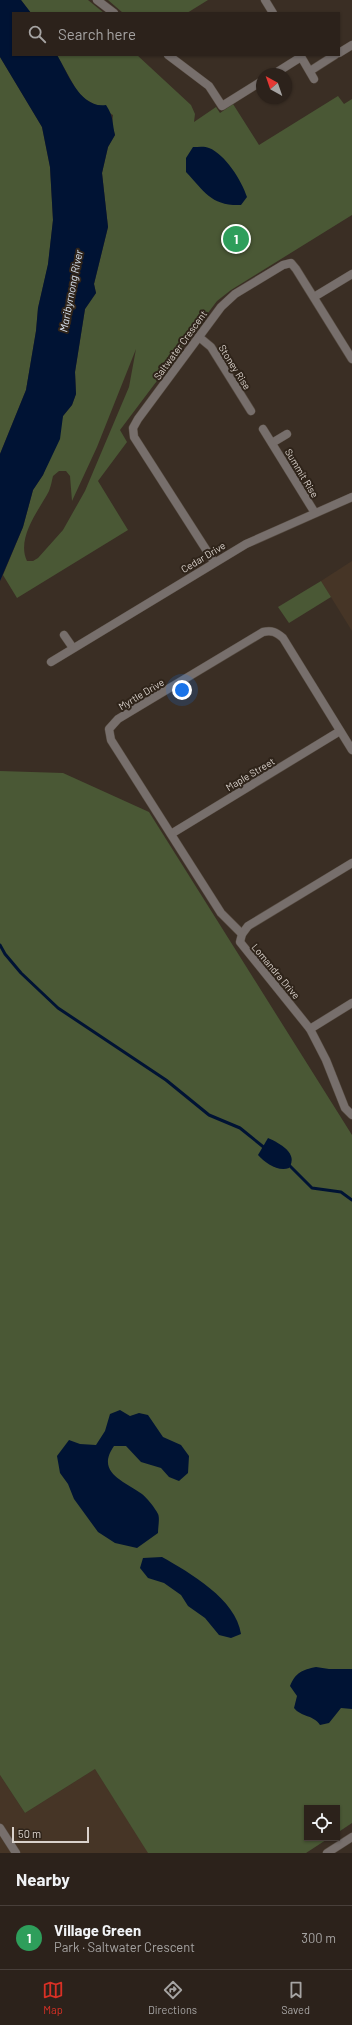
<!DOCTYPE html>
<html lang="en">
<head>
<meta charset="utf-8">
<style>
  :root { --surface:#2c221b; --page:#382f28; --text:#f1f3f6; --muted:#a6a4a3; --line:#483f3a; --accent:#d93025 }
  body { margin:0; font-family:Barlow,sans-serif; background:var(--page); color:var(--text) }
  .controls { position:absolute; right:12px; bottom:12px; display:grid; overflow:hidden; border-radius:0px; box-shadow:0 1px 3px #0004 }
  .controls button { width:36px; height:36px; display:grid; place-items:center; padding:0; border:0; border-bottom:1px solid var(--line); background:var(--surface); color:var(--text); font:20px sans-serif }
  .compass { position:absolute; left:256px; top:68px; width:36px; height:36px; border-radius:50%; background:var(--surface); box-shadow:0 1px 3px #0004; rotate:320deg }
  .scale { position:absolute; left:12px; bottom:10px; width:77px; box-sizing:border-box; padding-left:4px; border:2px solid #dad2cc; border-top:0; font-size:11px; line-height:14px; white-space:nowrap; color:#dad2cc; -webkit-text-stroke:3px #2f241a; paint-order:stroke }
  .you { position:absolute; left:182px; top:690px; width:14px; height:14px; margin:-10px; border:3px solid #fff; border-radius:50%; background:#1a73e8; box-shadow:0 0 0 6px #1a73e833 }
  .badge { display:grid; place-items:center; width:26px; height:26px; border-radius:50%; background:var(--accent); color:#fff; font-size:13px; font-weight:700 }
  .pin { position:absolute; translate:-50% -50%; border:2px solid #fff; box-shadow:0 1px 4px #0006 }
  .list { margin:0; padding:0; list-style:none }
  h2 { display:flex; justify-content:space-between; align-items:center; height:52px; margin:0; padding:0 16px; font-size:17px }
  h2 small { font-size:13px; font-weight:400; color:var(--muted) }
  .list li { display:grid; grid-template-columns:26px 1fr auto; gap:12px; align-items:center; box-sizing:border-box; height:64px; padding:0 16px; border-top:1px solid var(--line) }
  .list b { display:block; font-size:15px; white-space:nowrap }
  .list p { margin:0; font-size:13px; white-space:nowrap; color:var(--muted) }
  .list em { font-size:13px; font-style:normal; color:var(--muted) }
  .icon { flex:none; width:22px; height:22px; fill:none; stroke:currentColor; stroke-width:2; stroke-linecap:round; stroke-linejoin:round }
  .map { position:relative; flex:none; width:352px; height:1853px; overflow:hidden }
  .search { position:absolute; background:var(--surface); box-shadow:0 1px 3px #0004; left:12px; right:12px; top:12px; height:44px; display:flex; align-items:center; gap:10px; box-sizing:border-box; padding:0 14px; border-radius:0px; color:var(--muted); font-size:15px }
  .sheet { height:116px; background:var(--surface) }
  nav { display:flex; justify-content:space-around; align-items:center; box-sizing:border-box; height:56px; border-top:1px solid var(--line); background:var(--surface); font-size:11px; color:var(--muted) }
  nav a { display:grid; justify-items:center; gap:2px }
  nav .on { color:var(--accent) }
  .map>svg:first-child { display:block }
  .built { fill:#463526 }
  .green { fill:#4a5835; fill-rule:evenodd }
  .water { fill:#001334 }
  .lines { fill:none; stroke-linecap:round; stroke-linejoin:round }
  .stream { stroke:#001334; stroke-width:3 }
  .street-casing { stroke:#574c42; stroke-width:9 }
  .street { stroke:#776f6c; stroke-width:8 }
  .labels { text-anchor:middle; stroke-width:4; stroke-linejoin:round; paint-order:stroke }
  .street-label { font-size:10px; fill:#dad2cc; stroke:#2f241a }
  .water-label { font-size:11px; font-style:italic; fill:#d9e4f3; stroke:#2f241a }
</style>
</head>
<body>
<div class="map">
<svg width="352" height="1853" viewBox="0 0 352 1853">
  <rect width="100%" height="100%" fill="#3a2e24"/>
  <g class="built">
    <path d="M352,561V631L321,581Z"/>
    <path d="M95,1769L149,1853H0V1775L25,1813Z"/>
  </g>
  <g class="green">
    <path d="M21,0H88L104,13H31Z"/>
    <path d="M108,0H208L187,13H123Z"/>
    <path d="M57,55H137L191,105L195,114L194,122L216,107L220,113L233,104L259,145L338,96L344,104L352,99V215L231,290L217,301L120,430L127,442L98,481L128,530L17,598L3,575L23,527L33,490L43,475L63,416L72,405L76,394L75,372L85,309L96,293L94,284L108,227L102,173L108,147L115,135L112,125L113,115L85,99L77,91ZM136,349L129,387L85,491L63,530L38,558L33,561H27C16,538 39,510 49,491C51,486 52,480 53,476L59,471H66L70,476L72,501L97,447Z"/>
    <path d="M0,57L42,127L50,167L53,220L48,265L38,308L36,331L26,390L0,454Z"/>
    <path d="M321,581L331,597L289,623L278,607Z"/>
    <path d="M0,771L63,773L149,812L352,1135V1823L337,1833V1808H307V1838H329L306,1853H148L95,1769L25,1813L0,1775Z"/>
  </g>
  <g class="water">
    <path d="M0,0H21L31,13H13V55H57C68,73 80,109 106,105C114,117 112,123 115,135L108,147L102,173L108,227L94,284L96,293L85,309L75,372L76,394L72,405L63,416L60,439L43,475L33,490L23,527L0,581V454L26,390L36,331L38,308L48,264L53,220L50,167L42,127L0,57Z"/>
    <path d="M193,147C198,147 205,146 209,148C225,154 242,181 247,197L241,205C211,206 205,192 186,172V158Z"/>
    <path d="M268,1138C279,1143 299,1153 289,1168C278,1172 265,1163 258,1155Z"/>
    <path d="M120,1410L130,1416L139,1413L148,1415L163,1437L181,1445L189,1456L188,1473L179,1481L169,1477L161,1468L141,1462L126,1446H114C95,1473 125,1481 142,1494C147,1498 155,1508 158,1514C160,1518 158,1527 158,1533L137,1548L115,1543L98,1532L74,1499L68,1484L60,1473L57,1456L69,1440L80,1444L96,1445L105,1431L110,1414Z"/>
    <path d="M162,1557C190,1573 236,1599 241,1634L231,1638L219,1635L205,1618L188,1606L181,1595L164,1583L148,1578L140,1568L143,1558Z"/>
    <path d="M316,1667L329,1669H352V1709L341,1708L329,1723L320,1725C314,1715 301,1717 294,1708L297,1696L290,1686C296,1672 302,1670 316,1667Z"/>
  </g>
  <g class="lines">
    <g class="stream">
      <path d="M0,945L5,954L21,973L58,1008L166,1080L209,1115L240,1128L266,1149"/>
      <path d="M289,1165L312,1188L341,1192L352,1200"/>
    </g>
    <defs>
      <g id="street">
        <path d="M97,0L114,13"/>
        <path d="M265,0L273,13"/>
        <path d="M339,53L352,45"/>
        <path d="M168,55L209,86L222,106L262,81"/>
        <path d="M300,55L314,79"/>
        <path d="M310,71L335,55"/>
        <path d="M274,74L301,57"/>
        <path d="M314,297L352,274"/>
        <path d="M199,337L211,347L251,411"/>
        <path d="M263,429L315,513"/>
        <path d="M272,443L287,434"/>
        <path d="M214,562L134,437L133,428L138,419L221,307L235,294L283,265L291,263L296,269L352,359"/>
        <path d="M64,635L73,648"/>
        <path d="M51,662L246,544L352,497"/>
        <path d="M171,834L340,731"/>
        <path d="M352,863L248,926L242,934L240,942L310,1029L326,1060L345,1108L352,1115"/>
        <path d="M242,934L221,913L111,740L109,729L118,719L263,632C272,630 276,632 283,638L352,750"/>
        <path d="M310,1029L352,1003"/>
        <path d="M0,1828L16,1853"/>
        <path d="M327,1853L352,1837"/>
      </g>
    </defs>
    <use href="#street" class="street-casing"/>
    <use href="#street" class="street"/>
  </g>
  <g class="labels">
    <g class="street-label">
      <text transform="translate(180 345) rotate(-54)" y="4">Saltwater Crescent</text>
      <text transform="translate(235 367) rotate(58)" y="4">Stoney Rise</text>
      <text transform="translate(302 473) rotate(59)" y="4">Summit Rise</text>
      <text transform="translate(203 557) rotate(-31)" y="4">Cedar Drive</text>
      <text transform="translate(141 694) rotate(-31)" y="4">Myrtle Drive</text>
      <text transform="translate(250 774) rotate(-31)" y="4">Maple Street</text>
      <text transform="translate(276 971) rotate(50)" y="4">Lomandra Drive</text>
    </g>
    <g class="water-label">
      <text transform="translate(71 291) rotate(-79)" y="4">Maribyrnong River</text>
    </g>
  </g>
</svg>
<div class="controls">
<button><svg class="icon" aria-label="locate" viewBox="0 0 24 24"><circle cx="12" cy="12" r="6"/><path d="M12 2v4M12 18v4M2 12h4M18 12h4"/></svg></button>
</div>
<svg class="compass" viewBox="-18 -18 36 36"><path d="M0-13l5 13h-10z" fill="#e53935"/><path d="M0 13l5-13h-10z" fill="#a6a4a3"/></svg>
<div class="scale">50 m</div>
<div class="you"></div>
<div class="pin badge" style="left:236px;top:239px;background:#2e9e5b">1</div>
<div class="search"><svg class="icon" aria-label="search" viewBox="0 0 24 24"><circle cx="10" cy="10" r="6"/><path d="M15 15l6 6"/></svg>Search here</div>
</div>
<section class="sheet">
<h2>Nearby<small></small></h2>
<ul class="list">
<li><span class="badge" style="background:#2e9e5b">1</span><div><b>Village Green</b><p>Park · Saltwater Crescent</p></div><em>300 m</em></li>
</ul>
</section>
<nav>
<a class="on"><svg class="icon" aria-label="map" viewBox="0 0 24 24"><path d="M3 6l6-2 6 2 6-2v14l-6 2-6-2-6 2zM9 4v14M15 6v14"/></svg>Map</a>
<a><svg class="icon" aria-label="directions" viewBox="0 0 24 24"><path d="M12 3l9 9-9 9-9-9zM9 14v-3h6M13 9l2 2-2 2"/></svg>Directions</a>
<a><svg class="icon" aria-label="saved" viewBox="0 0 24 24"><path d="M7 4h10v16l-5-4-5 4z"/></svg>Saved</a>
</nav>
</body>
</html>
